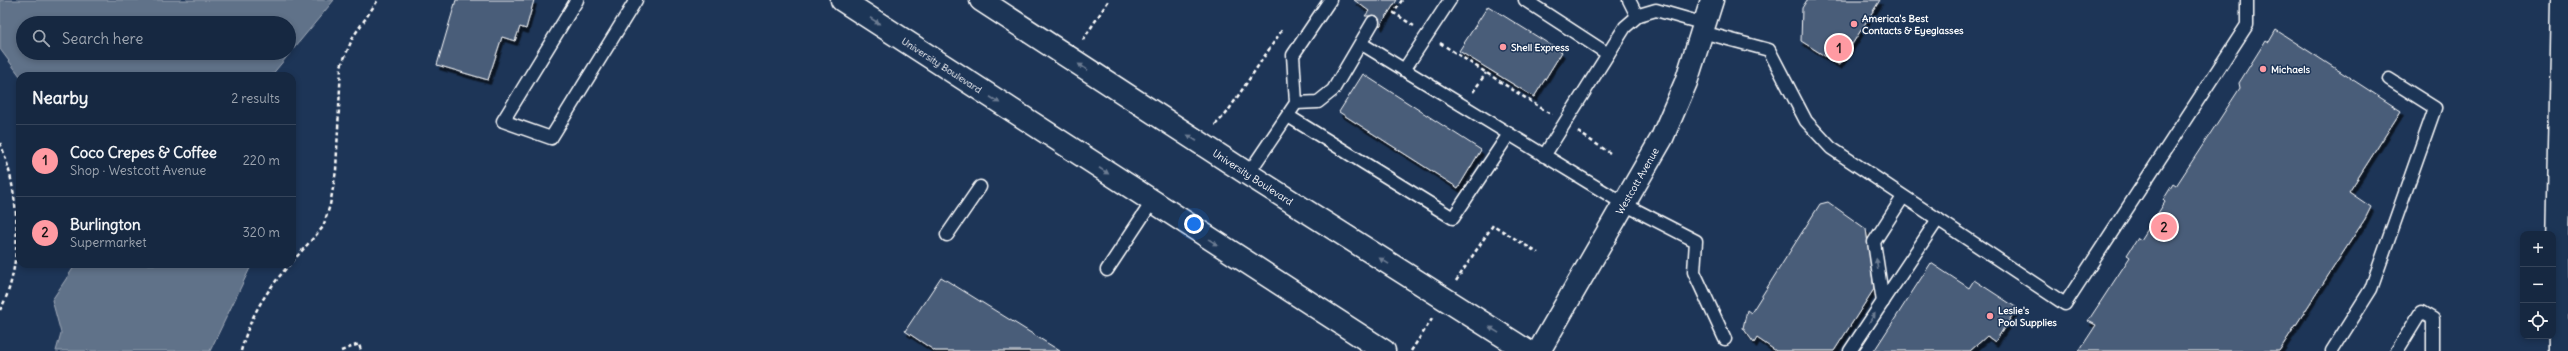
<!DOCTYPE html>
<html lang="en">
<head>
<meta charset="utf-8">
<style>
  :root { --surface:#162841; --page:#1f3048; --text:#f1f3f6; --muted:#9ea6b1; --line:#35445a; --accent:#ff9aa2 }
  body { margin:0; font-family:Delius,sans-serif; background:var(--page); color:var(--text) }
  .controls { position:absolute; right:12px; bottom:12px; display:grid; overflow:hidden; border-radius:8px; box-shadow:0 2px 6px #0003 }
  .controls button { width:36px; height:36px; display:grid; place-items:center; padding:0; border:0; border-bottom:1px solid var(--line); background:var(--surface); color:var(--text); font:20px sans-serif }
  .you { position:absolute; left:1194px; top:224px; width:14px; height:14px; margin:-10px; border:3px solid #fff; border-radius:50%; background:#1a73e8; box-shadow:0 0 0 6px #1a73e833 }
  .badge { display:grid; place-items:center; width:26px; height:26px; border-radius:50%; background:var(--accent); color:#111; font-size:13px; font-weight:700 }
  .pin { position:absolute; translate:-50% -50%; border:2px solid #fff; box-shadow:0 1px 4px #0006 }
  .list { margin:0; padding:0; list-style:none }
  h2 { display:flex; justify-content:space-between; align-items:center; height:52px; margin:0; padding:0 16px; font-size:17px }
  h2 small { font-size:13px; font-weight:400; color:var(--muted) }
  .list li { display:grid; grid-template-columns:26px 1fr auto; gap:12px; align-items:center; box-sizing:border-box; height:72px; padding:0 16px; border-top:1px solid var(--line) }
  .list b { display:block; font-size:15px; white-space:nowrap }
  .list p { margin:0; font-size:13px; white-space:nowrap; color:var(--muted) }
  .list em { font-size:13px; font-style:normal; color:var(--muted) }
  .icon { flex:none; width:22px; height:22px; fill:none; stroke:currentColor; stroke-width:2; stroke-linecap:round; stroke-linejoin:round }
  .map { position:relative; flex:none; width:2568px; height:351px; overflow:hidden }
  .search { position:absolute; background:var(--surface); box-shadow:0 2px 6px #0003; left:16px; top:16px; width:280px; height:44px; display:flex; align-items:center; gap:10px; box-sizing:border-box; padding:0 14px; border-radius:22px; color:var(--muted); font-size:15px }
  .panel { position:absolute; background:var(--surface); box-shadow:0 2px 6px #0003; left:16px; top:72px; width:280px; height:196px; border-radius:12px }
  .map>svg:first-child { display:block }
  .water { fill:#617289; stroke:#a0aab8; fill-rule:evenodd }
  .building { fill:#4a5d79; stroke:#fff; filter:url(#shadow) }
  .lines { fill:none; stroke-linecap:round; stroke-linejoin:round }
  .service-casing { stroke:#fff; stroke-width:15 }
  .tertiary-casing { stroke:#fff; stroke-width:25 }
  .secondary-casing { stroke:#fff; stroke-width:25 }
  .path { stroke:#fff; stroke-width:2.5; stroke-dasharray:4 3; stroke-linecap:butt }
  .service { stroke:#1d3557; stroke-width:12 }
  .tertiary { stroke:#1d3557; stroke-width:22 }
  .secondary { stroke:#1d3557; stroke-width:22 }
  .oneway { fill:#6c7c92 }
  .poi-dot { fill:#ff9aa2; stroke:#1d3557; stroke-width:1.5 }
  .labels { text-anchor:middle; stroke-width:3; stroke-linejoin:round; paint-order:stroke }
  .poi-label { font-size:10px; font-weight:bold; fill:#fff; stroke:#1d3557; text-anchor:start }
  .street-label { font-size:10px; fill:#fff; stroke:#1d3557 }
</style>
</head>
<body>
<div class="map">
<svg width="2568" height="351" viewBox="0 0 2568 351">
  <defs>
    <filter id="shadow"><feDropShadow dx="2.5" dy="4.5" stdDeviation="0" flood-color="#0009"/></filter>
  </defs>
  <rect width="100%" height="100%" fill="#1d3557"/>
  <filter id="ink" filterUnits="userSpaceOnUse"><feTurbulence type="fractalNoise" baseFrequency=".025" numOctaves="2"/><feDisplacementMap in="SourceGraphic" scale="8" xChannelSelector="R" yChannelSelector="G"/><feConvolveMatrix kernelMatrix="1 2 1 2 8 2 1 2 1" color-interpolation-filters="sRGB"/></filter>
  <g filter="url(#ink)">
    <g class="water">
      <path d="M0,0H334L271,76H20L0,49ZM23,23H289V53H23Z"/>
      <path d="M76,264H252L210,351H56L61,333L52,300Z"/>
    </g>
    <g class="building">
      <path d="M456,0H534L526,29L520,27L515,41L502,37L488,80L437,65Z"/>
      <path d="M1354,0H1397L1380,26L1377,16H1365L1369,11Z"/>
      <path d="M1807,0H1880L1839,65L1801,41L1802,8Z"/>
      <path d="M1488,6L1562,52L1534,97L1459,51Z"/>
      <path d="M2276,30L2401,111L2349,192L2371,207L2365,219L2279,351H2079L2096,325L2088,321L2130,257L2127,255L2138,238L2141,240L2165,202L2163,200L2173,184L2176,186L2240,88L2239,83L2266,40L2269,42Z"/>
      <path d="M1363,74L1481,150L1458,188L1339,112Z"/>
      <path d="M1828,202L1866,229L1874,289L1834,351H1776L1757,338L1754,343L1743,328L1747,310L1751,313L1820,204Z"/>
      <path d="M1931,263L1969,288L1974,280L2017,308L1995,342L1987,336L1970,351H1874Z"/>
      <path d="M941,277L1060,351H935L905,331Z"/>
    </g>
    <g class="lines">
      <defs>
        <g id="service">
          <path d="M577,0L503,121L551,138L636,0"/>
          <path d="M1525,0L1608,54"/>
          <path d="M1629,0L1637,16"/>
          <path d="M1702,32L1769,50L1806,121L1831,148L2065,304L2247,25V0"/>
          <path d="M1362,44L1624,204L1696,241L1694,272L1725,339"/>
          <path d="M1404,70L1450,0"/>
          <path d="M1296,103L1318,102L1333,90L1373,22"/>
          <path d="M1288,116L1453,218L1509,134"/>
          <path d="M1544,156L1625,27L1639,15L1656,10L1705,24"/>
          <path d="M1248,174L1296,103L1293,55L1330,0"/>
          <path d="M947,235L980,187"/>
          <path d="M1107,270L1152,202"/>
          <path d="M1883,302L1874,242L1903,197"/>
          <path d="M1850,351L1938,219"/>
          <path d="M2332,351L2371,289L2435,108L2389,79"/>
          <path d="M2397,351L2421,312L2433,319V351"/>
        </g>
        <path id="tertiary" d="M1539,351L1662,138L1686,82L1712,0"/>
        <g id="secondary">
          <path d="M842,0L1384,351"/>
          <path d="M981,0L1248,174L1527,351"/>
          <path d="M2560,351L2558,247L2563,0"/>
        </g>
      </defs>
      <use href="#service" class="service-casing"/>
      <use href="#tertiary" class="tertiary-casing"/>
      <use href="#secondary" class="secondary-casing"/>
      <g class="path">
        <path d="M1402,0L1394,13L1414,26"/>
        <path d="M1083,40L1109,0"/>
        <path d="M1440,43L1552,115"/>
        <path d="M1473,92L1486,73"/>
        <path d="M1215,125L1226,114L1282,30"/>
        <path d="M1578,132L1610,153"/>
        <path d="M0,143C19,188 25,266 0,310"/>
        <path d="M292,262L323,227L330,205L336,171L341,66L353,37L378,0"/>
        <path d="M1456,281L1493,225L1538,253"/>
        <path d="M241,351C250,316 266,291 290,264"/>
        <path d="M341,351L359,344L361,351"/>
        <path d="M1411,351L1434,316"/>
      </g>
      <use href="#service" class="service"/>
      <use href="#tertiary" class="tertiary"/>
      <use href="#secondary" class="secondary"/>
    </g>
    <defs><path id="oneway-solid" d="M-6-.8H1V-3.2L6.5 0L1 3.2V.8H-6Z"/></defs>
    <g class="oneway">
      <use href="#oneway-solid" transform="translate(875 21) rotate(33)"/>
      <use href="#oneway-solid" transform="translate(1083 67) rotate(-147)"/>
      <use href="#oneway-solid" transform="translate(995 100) rotate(33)"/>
      <use href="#oneway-solid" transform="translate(1192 138) rotate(-147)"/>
      <use href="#oneway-solid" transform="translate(1104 171) rotate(33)"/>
      <use href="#oneway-solid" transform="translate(1213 242) rotate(33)"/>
      <use href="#oneway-solid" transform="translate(1384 261) rotate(-148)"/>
      <use href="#oneway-solid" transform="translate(1877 264) rotate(-98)"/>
      <use href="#oneway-solid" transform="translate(1872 318) rotate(-56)"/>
      <use href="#oneway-solid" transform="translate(1494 330) rotate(-148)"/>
    </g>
  </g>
  <g class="poi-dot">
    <circle cx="1854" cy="24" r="4"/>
    <circle cx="1503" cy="47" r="4"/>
    <circle cx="2263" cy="69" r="4"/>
    <circle cx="1990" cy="316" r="4"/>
  </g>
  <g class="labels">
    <g class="poi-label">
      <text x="1862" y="22">America's Best<tspan x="1862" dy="12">Contacts &amp; Eyeglasses</tspan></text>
      <text x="1511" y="51">Shell Express</text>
      <text x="2271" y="73">Michaels</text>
      <text x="1998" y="314">Leslie's<tspan x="1998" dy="12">Pool Supplies</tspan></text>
    </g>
    <g class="street-label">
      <text transform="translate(942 65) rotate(33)" y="4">University Boulevard</text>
      <text transform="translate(1253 177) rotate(33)" y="4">University Boulevard</text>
      <text transform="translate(1637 181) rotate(-60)" y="4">Westcott Avenue</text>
    </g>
  </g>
</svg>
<div class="controls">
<button>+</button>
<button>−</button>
<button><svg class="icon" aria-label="locate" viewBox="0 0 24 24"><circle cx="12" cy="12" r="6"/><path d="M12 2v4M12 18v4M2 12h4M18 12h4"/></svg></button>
</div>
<div class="you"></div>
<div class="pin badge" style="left:1839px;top:48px">1</div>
<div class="pin badge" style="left:2164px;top:227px">2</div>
<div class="search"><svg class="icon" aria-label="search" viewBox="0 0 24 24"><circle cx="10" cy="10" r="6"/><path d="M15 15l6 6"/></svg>Search here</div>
<section class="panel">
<h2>Nearby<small>2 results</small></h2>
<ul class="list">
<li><span class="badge">1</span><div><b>Coco Crepes &amp; Coffee</b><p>Shop · Westcott Avenue</p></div><em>220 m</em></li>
<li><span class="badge">2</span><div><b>Burlington</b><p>Supermarket</p></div><em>320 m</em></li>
</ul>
</section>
</div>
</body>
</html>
